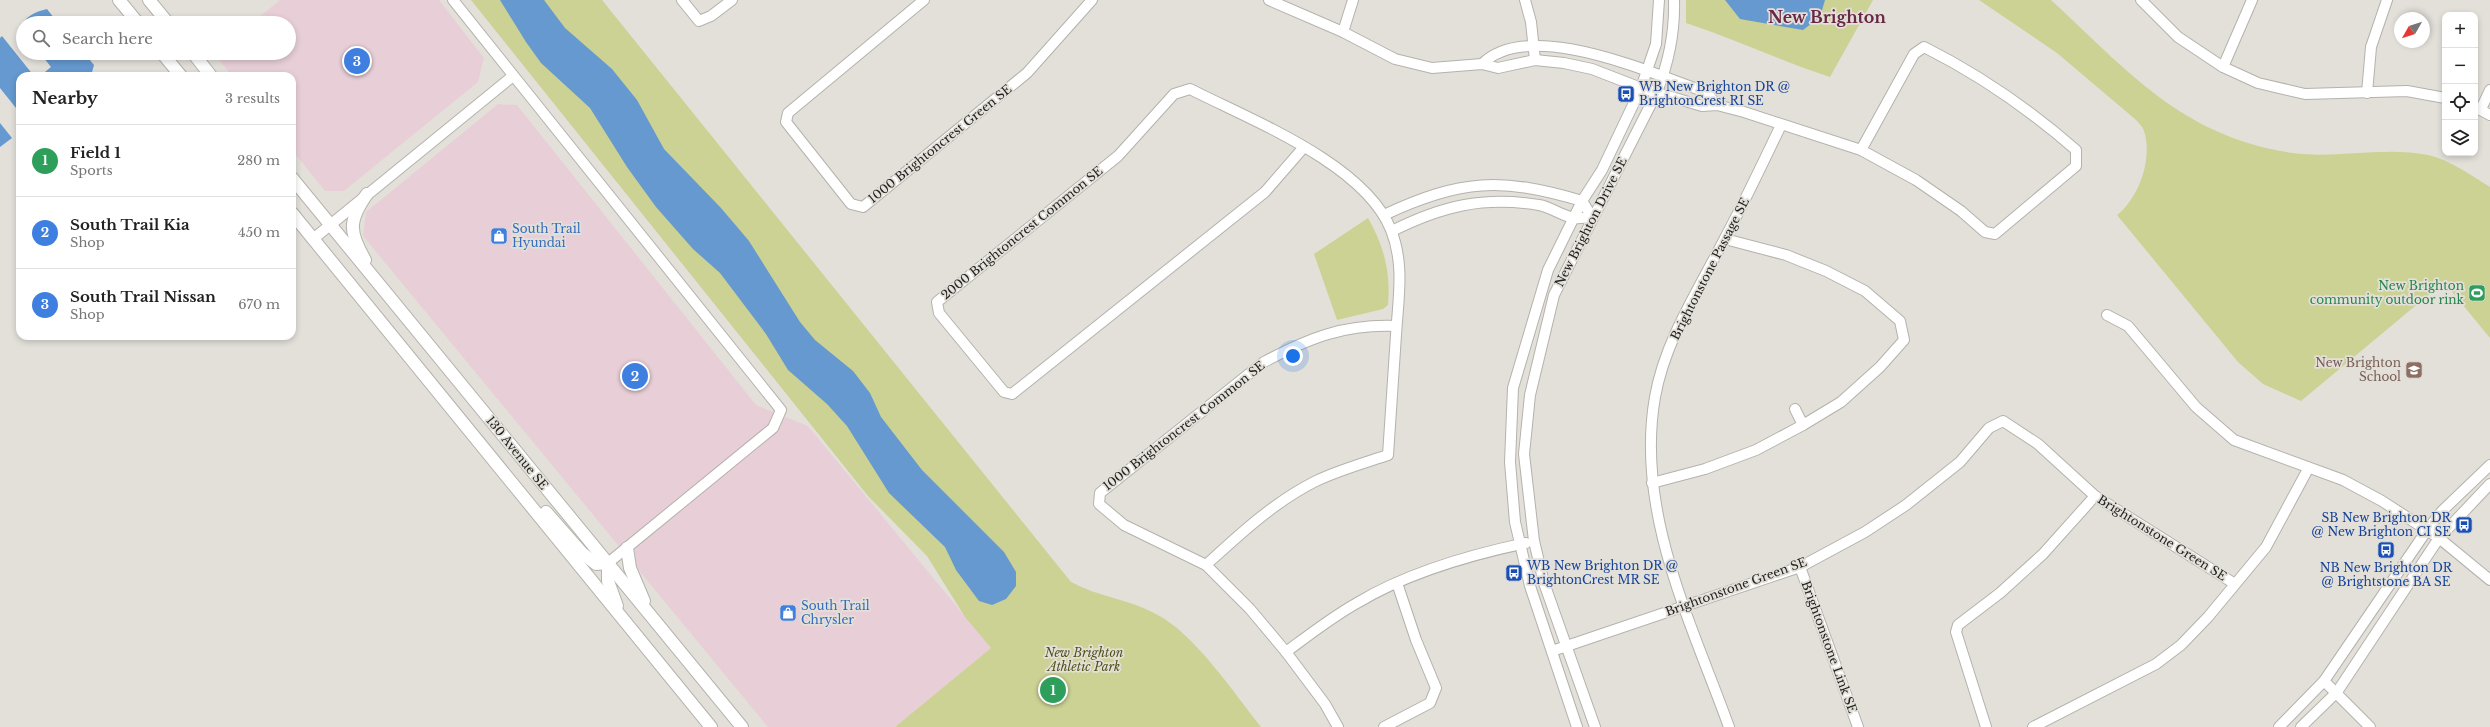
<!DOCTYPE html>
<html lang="en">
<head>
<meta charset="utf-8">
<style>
  :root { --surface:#fff; --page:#f6f6f6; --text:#222; --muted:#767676; --line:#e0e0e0; --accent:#b83276 }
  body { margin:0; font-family:"Libre Baskerville",serif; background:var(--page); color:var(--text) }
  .controls { position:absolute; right:12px; top:12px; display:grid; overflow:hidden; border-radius:8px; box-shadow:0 2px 6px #0003 }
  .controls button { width:36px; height:36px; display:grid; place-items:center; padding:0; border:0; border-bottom:1px solid var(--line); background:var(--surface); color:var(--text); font:20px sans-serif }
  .compass { position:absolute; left:2394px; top:12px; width:36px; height:36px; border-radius:50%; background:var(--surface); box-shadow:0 2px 6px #0003; rotate:231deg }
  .you { position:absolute; left:1293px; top:356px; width:14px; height:14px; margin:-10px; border:3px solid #fff; border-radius:50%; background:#1a73e8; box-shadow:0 0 0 6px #1a73e833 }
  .badge { display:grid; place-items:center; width:26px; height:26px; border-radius:50%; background:var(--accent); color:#fff; font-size:13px; font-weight:700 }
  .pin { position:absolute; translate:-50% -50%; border:2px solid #fff; box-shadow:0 1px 4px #0006 }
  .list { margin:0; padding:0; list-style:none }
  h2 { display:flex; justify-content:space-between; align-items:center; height:52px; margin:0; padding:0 16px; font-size:17px }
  h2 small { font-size:13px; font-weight:400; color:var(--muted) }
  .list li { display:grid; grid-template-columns:26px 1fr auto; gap:12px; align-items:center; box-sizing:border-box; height:72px; padding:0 16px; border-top:1px solid var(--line) }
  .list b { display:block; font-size:15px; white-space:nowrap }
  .list p { margin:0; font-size:13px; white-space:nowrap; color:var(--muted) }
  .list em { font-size:13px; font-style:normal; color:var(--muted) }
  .icon { flex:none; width:22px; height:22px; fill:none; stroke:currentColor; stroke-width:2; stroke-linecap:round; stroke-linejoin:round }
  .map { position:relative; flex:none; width:2490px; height:727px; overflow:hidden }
  .search { position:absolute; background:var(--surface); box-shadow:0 2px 6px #0003; left:16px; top:16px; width:280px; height:44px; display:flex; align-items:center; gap:10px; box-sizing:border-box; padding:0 14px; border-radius:22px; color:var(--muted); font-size:15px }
  .panel { position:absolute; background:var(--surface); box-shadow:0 2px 6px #0003; left:16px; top:72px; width:280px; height:268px; border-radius:12px }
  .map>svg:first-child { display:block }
  .commercial { fill:#e8cfd7 }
  .green { fill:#ccd194 }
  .water { fill:#6599cf }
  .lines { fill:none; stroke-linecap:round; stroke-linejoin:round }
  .minor-casing { stroke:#b4b2ac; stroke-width:12 }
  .major-casing { stroke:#b4b2ac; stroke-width:14 }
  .minor { stroke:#fff; stroke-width:10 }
  .major { stroke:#fff; stroke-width:12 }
  .labels { text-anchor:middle; stroke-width:3.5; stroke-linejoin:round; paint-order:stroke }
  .transit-label { font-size:12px; fill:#164399; stroke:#e3e0da; text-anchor:start }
  .street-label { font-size:12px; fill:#232220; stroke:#e3e0da }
  .shop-label { font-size:12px; fill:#366cbe; stroke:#e3e0da; text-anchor:start }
  .leisure-label { font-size:12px; fill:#27864d; stroke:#e3e0da; text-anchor:end }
  .education-label { font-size:12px; fill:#785e54; stroke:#e3e0da; text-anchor:end }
  .park-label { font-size:12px; font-style:italic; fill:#4f5119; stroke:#e3e0da }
  .district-label { font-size:16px; font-weight:bold; fill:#692746; stroke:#e3e0da }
</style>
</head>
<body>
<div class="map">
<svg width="2490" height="727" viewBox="0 0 2490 727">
  <rect width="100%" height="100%" fill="#e3e0da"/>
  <g class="commercial">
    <path d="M280,0H439L484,58L478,82L344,191H325L292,150V76H232L214,54L289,53V23H252Z"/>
    <path d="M498,104L517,105L756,405L808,426L991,648L895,727H768L363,236L366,212Z"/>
  </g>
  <g class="green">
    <path d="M471,0H602L1071,582C1098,597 1129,599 1156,614C1194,633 1234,693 1261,727H895L991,648L965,617L927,556L868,496Z"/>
    <path d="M1686,0H1873L1830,77C1781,61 1735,39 1686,23Z"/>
    <path d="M1979,0H2051C2128,71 2181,136 2292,153C2337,159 2383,146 2428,155C2450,160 2471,175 2490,187V338L2444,282L2301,401L2263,384L2238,362L2117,215C2139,198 2153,158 2144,131C2143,127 2138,122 2135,119L2057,53Z"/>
    <path d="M1368,218C1384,246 1391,273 1388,305L1383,309L1337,320L1314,254Z"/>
  </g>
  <g class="water">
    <path d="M500,0H544L565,28L612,69L637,100L664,149L721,208L749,241L800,322L815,340L853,371L870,393L881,417L922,470L1004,552L1016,572V586L1006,599L992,605L979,601L956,570L945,547L889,493L847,426L827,404L788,370L766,334L720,273L693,249L656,207L627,167L590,108L541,63L526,42Z"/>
    <path d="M1725,0H1825L1820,17L1803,30L1740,19Z"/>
    <path d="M47,9L58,23H23V32L20,28C26,16 34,12 47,9Z"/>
    <path d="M2,36L34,76H20V113L0,88V38Z"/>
    <path d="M40,53H84L94,65L91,76H40L51,67Z"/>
    <path d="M0,123L12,138L0,147Z"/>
  </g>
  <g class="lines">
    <defs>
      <g id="minor">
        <path d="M453,0L781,410L773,428L608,563"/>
        <path d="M682,0L699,21L711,16L732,0"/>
        <path d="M924,0L788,113L786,122L851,204L863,207L1027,73L1092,0"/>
        <path d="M1269,0L1343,32L1395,59L1432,68L1482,64L1498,68L1535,60L1564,63L1592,69L1641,88L1702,106L1717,105L1744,112L1861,150L1916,180L1961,211L1985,232L1995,234L2076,166V150C2029,109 1980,75 1924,47L1914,54L1861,150"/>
        <path d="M1525,0L1531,22L1535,60"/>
        <path d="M2141,0L2178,37L2223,67L2258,83L2305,94L2407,91L2445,98"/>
        <path d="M1343,32L1353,0"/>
        <path d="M1482,64C1530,17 1652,74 1706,92L1717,105"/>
        <path d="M2223,67L2252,0"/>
        <path d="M2367,93L2371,47L2387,0"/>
        <path d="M2475,107L2490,115"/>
        <path d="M2481,109L2490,90"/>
        <path d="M1384,215C1460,179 1502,177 1582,201L1592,217"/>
        <path d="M1392,231C1442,206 1483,196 1539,205C1551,207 1562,216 1574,218C1580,219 1587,217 1592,217"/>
        <path d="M313,239L513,76"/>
        <path d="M2107,315L2128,326L2196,407L2234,440L2343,480L2382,501L2439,538L2490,580"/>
        <path d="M1795,409L1803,425"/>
        <path d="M1652,483L1705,469L1756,450L1803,425L1841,402L1880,367L1904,340L1900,321L1865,291L1826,271L1786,255L1725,239"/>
        <path d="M1206,565C1240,534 1274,502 1316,481C1339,470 1364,463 1388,455C1391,415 1393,375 1396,335C1398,300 1405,265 1391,230C1365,164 1251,120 1190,89L1174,94L1118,156L937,302L939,313L1004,392L1012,394L1265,192L1304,147"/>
        <path d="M1800,567L1858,727"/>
        <path d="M1552,651L1800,567L1865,532L1906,505L1960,462L1989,428L2003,421L2038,444L2095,496L2235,584"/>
        <path d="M1286,652L1250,609L1206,565L1124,525L1099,504L1100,493L1264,362C1309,338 1344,324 1396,326"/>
        <path d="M2324,681L2370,727"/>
        <path d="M1338,727L1325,704L1286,652C1309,635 1332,617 1357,603C1407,573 1469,555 1526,543"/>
        <path d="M1384,727L1430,703L1436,688L1416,640L1397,583"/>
        <path d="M1577,727L1530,586L1515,522L1510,462L1513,388L1548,270L1582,201L1602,170L1641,88L1656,44L1659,0"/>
        <path d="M1595,727L1544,583L1534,541L1524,454L1530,395L1554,295L1657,92C1668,64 1675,31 1674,0"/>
        <path d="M1729,727C1691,622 1635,511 1655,397C1665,340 1699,289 1725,238C1745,201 1763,163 1781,125"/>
        <path d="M1986,727L1956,632L1958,625L2000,593L2043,554L2095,496"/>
        <path d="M2033,727L2156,664L2181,645L2208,617L2266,547L2308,469"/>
        <path d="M2279,727L2324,681L2427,530L2442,511L2490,465"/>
        <path d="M2301,727L2337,692L2439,538L2490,484"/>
      </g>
      <g id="major">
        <path d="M119,0L138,23"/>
        <path d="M149,0L168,23"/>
        <path d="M162,53L181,76"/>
        <path d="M193,53L211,76"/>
        <path d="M292,178L742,727"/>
        <path d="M292,213L711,727"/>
        <path d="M365,260C349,232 348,221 367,194"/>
        <path d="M546,512L582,553L596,564L608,563"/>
        <path d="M627,548L630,568L644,601"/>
        <path d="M608,563V581L617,606"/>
      </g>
    </defs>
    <use href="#minor" class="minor-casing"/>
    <use href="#major" class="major-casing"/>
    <use href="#minor" class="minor"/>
    <use href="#major" class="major"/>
  </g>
  <defs>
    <symbol id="bus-square" viewBox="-11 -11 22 22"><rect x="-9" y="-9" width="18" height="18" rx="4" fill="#1a4fb4" stroke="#e3e0da"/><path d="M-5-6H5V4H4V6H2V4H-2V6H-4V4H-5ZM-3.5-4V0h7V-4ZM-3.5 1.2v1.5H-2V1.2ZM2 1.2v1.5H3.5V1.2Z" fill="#fff"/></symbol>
    <symbol id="shop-square" viewBox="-11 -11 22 22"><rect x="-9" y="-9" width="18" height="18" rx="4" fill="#3f7fe0" stroke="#e3e0da"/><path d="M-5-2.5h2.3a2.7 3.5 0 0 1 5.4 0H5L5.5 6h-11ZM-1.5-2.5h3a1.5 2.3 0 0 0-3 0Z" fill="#fff"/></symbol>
    <symbol id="stadium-square" viewBox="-11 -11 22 22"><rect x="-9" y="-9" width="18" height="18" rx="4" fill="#2e9e5b" stroke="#e3e0da"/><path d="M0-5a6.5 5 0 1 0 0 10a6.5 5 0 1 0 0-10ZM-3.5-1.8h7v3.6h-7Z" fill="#fff"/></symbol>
    <symbol id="school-square" viewBox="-11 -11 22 22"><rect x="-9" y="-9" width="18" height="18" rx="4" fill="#8d6e63" stroke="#e3e0da"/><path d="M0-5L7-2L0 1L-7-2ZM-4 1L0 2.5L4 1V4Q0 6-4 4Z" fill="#fff"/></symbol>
  </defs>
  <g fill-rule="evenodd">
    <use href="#bus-square" x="1616" y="84" width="20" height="20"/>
    <use href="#shop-square" x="489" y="226" width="20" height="20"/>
    <use href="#stadium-square" x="2467" y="283" width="20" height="20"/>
    <use href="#school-square" x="2404" y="360" width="20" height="20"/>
    <use href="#bus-square" x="2454" y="515" width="20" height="20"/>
    <use href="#bus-square" x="2376" y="540" width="20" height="20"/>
    <use href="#bus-square" x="1504" y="563" width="20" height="20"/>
    <use href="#shop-square" x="778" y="603" width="20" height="20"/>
  </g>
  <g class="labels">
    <g class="transit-label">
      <text x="1639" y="91">WB New Brighton DR @<tspan x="1639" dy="14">BrightonCrest RI SE</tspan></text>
      <text x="2451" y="522" text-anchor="end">SB New Brighton DR<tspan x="2451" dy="14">@ New Brighton CI SE</tspan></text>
      <text x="1527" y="570">WB New Brighton DR @<tspan x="1527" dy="14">BrightonCrest MR SE</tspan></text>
      <text x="2386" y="572" text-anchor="middle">NB New Brighton DR<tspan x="2386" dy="14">@ Brightstone BA SE</tspan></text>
    </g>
    <g class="street-label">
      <text transform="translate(940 144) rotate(-39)" y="4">1000 Brightoncrest Green SE</text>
      <text transform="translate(1591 222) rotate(-63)" y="4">New Brighton Drive SE</text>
      <text transform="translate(1022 233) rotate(-39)" y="4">2000 Brightoncrest Common SE</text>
      <text transform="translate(1710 269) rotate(-63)" y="4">Brightonstone Passage SE</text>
      <text transform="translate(1184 426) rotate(-38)" y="4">1000 Brightoncrest Common SE</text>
      <text transform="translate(517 453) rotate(51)" y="4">130 Avenue SE</text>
      <text transform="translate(2162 538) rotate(32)" y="4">Brightonstone Green SE</text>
      <text transform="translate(1736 587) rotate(-20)" y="4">Brightonstone Green SE</text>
      <text transform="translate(1829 647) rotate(70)" y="4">Brightonstone Link SE</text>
    </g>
    <g class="shop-label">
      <text x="512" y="233">South Trail<tspan x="512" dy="14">Hyundai</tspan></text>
      <text x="801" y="610">South Trail<tspan x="801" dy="14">Chrysler</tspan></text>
    </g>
    <g class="leisure-label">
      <text x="2464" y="290">New Brighton<tspan x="2464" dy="14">community outdoor rink</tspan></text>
    </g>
    <g class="education-label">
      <text x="2401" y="367">New Brighton<tspan x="2401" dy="14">School</tspan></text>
    </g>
    <g class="park-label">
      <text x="1084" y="657">New Brighton<tspan x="1084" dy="14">Athletic Park</tspan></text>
    </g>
    <g class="district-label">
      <text x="1827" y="23">New Brighton</text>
    </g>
  </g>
</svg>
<div class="controls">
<button>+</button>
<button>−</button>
<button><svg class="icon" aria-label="locate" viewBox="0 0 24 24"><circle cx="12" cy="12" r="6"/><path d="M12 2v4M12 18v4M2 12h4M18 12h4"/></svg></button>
<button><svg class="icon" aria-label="layers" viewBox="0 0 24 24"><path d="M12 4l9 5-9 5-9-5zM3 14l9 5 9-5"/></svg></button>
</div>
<svg class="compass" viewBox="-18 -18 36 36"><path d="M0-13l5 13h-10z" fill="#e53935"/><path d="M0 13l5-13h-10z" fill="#767676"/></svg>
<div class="you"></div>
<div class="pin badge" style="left:1053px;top:690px;background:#2e9e5b">1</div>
<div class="pin badge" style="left:635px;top:376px;background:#3f7fe0">2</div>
<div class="pin badge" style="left:357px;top:61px;background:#3f7fe0">3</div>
<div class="search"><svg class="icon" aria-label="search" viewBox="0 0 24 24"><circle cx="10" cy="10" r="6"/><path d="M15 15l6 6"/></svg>Search here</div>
<section class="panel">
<h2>Nearby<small>3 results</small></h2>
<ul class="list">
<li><span class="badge" style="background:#2e9e5b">1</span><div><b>Field 1</b><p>Sports</p></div><em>280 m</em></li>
<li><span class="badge" style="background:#3f7fe0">2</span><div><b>South Trail Kia</b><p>Shop</p></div><em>450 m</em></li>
<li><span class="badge" style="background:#3f7fe0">3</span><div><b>South Trail Nissan</b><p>Shop</p></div><em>670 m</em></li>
</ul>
</section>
</div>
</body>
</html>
